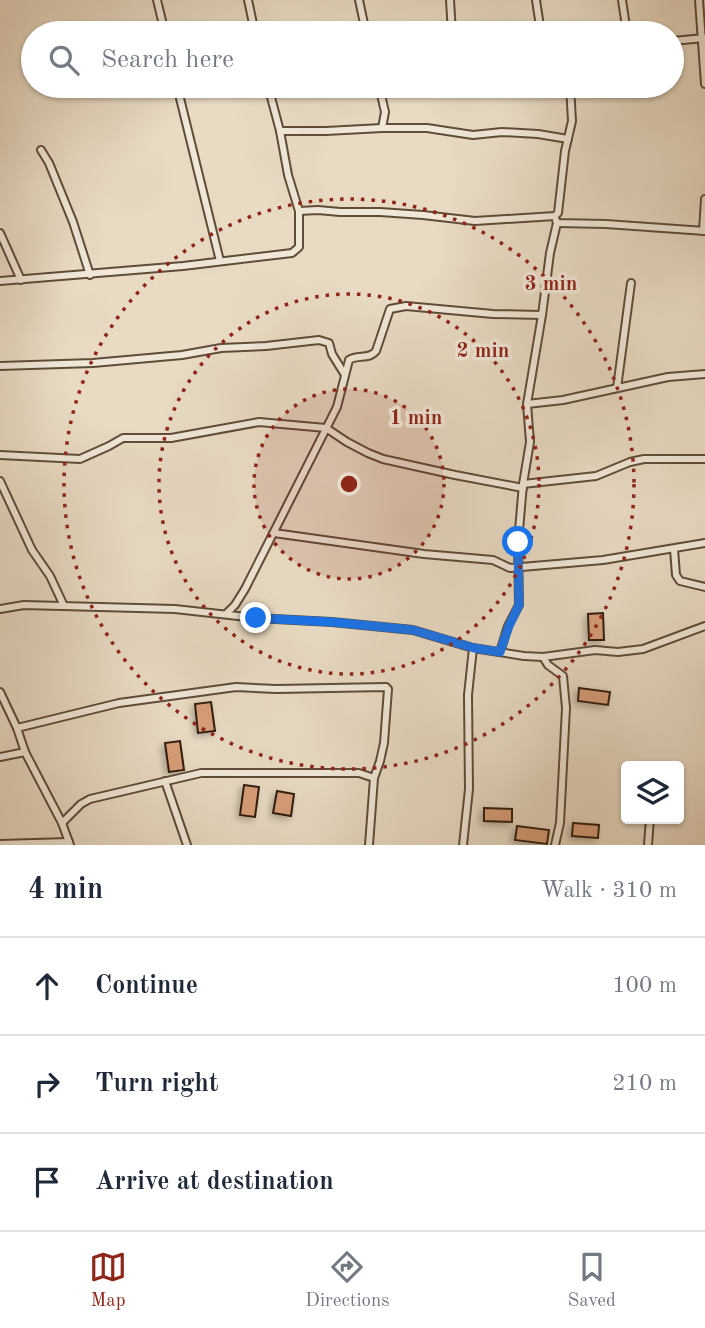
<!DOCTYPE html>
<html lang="en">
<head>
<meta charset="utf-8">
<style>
  :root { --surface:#fff; --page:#f2f2f3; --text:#1f2937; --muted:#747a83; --line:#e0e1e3; --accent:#8f2418 }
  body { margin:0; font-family:"Old Standard TT",serif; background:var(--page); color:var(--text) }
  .controls { position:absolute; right:21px; bottom:21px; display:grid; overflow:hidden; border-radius:7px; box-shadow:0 2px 5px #0004 }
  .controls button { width:63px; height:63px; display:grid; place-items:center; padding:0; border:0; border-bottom:2px solid var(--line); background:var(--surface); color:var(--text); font:35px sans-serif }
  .stop { position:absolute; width:21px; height:21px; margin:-16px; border:5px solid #1a73e8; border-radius:50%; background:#fff }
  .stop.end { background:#1a73e8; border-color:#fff; box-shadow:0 2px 7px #0008 }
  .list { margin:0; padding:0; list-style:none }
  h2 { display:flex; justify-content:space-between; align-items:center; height:91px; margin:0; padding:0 28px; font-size:30px }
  h2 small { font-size:23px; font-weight:400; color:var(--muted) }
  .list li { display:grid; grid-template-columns:46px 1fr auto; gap:21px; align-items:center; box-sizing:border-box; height:98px; padding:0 28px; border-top:2px solid var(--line) }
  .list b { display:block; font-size:26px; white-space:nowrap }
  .list em { font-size:23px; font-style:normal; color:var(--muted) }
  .icon { flex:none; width:38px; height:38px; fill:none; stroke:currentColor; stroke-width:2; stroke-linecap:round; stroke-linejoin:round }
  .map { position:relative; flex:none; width:705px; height:845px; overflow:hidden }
  .search { position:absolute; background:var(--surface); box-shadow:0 2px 5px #0004; left:21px; right:21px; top:21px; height:77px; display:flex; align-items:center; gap:18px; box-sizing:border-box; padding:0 24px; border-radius:38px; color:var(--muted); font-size:26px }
  .sheet { height:385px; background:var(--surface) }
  nav { display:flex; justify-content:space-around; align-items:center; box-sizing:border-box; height:98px; border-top:2px solid var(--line); background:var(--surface); font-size:19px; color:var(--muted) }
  nav a { display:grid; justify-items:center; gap:4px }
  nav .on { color:var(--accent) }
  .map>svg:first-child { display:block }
  .building { fill:#d69d78; stroke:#311c0b; stroke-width:2; filter:url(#shadow) }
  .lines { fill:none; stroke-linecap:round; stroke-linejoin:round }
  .street-casing { stroke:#5f4c39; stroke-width:10 }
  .street { stroke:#f0e7d8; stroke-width:6 }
  .route { stroke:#1a73e8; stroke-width:9 }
  .ring { fill:none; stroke:#8f2418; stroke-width:3.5; stroke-dasharray:3.5 7 }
  .centre { fill:#8f2418; stroke:#f0e7d8; stroke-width:3.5 }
  .ring-label { font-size:21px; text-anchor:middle; font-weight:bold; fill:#8f2418; stroke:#f0e7d8; stroke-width:7; stroke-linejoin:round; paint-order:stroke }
</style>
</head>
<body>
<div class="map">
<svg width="705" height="845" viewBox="0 0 705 845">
  <defs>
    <filter id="shadow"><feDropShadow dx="-3" dy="3" stdDeviation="3.5" flood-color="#0004"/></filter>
  </defs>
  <rect width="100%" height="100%" fill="#e8dac3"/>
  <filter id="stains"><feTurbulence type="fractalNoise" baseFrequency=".00286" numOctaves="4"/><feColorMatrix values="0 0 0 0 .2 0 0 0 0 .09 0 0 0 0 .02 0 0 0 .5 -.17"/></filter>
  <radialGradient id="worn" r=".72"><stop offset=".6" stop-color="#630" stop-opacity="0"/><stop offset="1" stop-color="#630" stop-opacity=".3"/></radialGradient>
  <g class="building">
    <path d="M603,613L604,640H589L588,614Z"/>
    <path d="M579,688L610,692L608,705L578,701Z"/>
    <path d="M211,702L215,731L198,733L195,704Z"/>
    <path d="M180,741L184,770L169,772L165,743Z"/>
    <path d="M244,785L259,787L255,817L240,815Z"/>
    <path d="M277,791L294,794L291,816L273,813Z"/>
    <path d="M484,808L512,809V822L484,821Z"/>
    <path d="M573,823L599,825L598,838L572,836Z"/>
    <path d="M517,826L549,830L547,844L515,840Z"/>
  </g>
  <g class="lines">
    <defs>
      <g id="street">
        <path d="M157,0L165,33"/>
        <path d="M248,0L255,33"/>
        <path d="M359,0L366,33"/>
        <path d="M450,0L452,33"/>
        <path d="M536,0L541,33"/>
        <path d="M622,0L627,33"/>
        <path d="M699,0L705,84"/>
        <path d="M672,41L705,38"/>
        <path d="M177,86L220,261"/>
        <path d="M382,128H427L473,135L502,132L538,134L568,139"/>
        <path d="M280,131H326L382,128L385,112L379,86"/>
        <path d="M41,150L49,163L73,222L90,275"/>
        <path d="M299,211L318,210L340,212H380L423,215L475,221L555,216L558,213L565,151L572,121L570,86"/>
        <path d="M556,220L557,223L606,224L705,231"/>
        <path d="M703,231L705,199"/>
        <path d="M0,233L21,280"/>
        <path d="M0,281L183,266L292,253L299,247V211L288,175L280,131L268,86"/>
        <path d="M0,366L93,363L182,355L221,348L266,346L319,340L329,343L332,354L345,375"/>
        <path d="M617,388L631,283"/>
        <path d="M527,404L563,400L668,377L705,374"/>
        <path d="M0,455L80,459L109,446L123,438H171L259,422L326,428L347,442L368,453L383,459L455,475L523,488"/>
        <path d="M0,481L32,550L50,576L64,606"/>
        <path d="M523,484L596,476L630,462L644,459H705"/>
        <path d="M274,533L424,554L493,560L510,568L603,560L705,543"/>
        <path d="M674,549L676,575L680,581L705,587"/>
        <path d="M0,609L24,605L175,609L256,618L332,622L413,630L473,648"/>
        <path d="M226,614L235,605L245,589L337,407L349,360C358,354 369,360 376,351L390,309L406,306L493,314L542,315"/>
        <path d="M500,652L508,626L519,605L518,542L523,484L530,442L527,404L542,315L550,253L557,223"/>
        <path d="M543,657L548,665L563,676L566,708L560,823L555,845"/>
        <path d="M0,692L17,728L25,752L62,823L70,845"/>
        <path d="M17,728L119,703L236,687L276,689L386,687L388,689L384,743L380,761L374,778L369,845"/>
        <path d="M0,757L25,752"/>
        <path d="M165,781L187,845"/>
        <path d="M62,823L81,804L90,799L201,773H359L374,778"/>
        <path d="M0,844L69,842"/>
        <path d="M463,845L469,789L468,695L473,648L524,656L543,657L595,650L618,652L643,649L705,626"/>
        <path d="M648,845L650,819"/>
      </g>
    </defs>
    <use href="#street" class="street-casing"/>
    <use href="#street" class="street"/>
  </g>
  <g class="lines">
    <path class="route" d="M256,618L332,622L413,630L474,648L500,652L509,626L519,605L518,542"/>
  </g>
  <circle cx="349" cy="484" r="95" fill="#8f2418" fill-opacity=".12"/>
  <g class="ring">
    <circle cx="349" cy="484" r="95"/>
    <circle cx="349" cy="484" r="190"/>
    <circle cx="349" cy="484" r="285"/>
  </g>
  <circle cx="349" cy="484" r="10" class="centre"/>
  <g class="ring-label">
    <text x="551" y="290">3 min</text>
    <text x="483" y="357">2 min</text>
    <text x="416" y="424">1 min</text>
  </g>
  <rect width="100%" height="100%" filter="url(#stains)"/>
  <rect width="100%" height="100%" fill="url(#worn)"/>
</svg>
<div class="controls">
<button><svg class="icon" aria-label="layers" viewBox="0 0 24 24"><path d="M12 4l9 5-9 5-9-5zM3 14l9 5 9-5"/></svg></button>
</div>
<div class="stop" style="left:518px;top:542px"></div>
<div class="stop end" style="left:256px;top:618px"></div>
<div class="search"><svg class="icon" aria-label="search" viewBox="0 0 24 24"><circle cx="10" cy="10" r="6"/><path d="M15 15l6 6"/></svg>Search here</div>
</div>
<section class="sheet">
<h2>4 min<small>Walk · 310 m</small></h2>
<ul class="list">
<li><svg class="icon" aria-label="ahead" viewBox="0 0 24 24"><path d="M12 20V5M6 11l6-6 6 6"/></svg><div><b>Continue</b></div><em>100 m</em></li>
<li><svg class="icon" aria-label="right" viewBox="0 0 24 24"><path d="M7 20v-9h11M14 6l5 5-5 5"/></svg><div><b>Turn right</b></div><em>210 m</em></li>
<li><svg class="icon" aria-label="arrive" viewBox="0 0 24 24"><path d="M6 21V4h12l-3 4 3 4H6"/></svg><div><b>Arrive at destination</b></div></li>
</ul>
</section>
<nav>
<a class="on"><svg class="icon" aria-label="map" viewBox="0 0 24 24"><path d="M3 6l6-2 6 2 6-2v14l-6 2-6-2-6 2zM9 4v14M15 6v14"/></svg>Map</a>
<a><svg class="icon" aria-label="directions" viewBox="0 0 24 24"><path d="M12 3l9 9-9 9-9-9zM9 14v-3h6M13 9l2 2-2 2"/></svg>Directions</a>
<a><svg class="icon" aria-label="saved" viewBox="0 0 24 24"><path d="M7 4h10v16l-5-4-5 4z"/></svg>Saved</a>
</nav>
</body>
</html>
